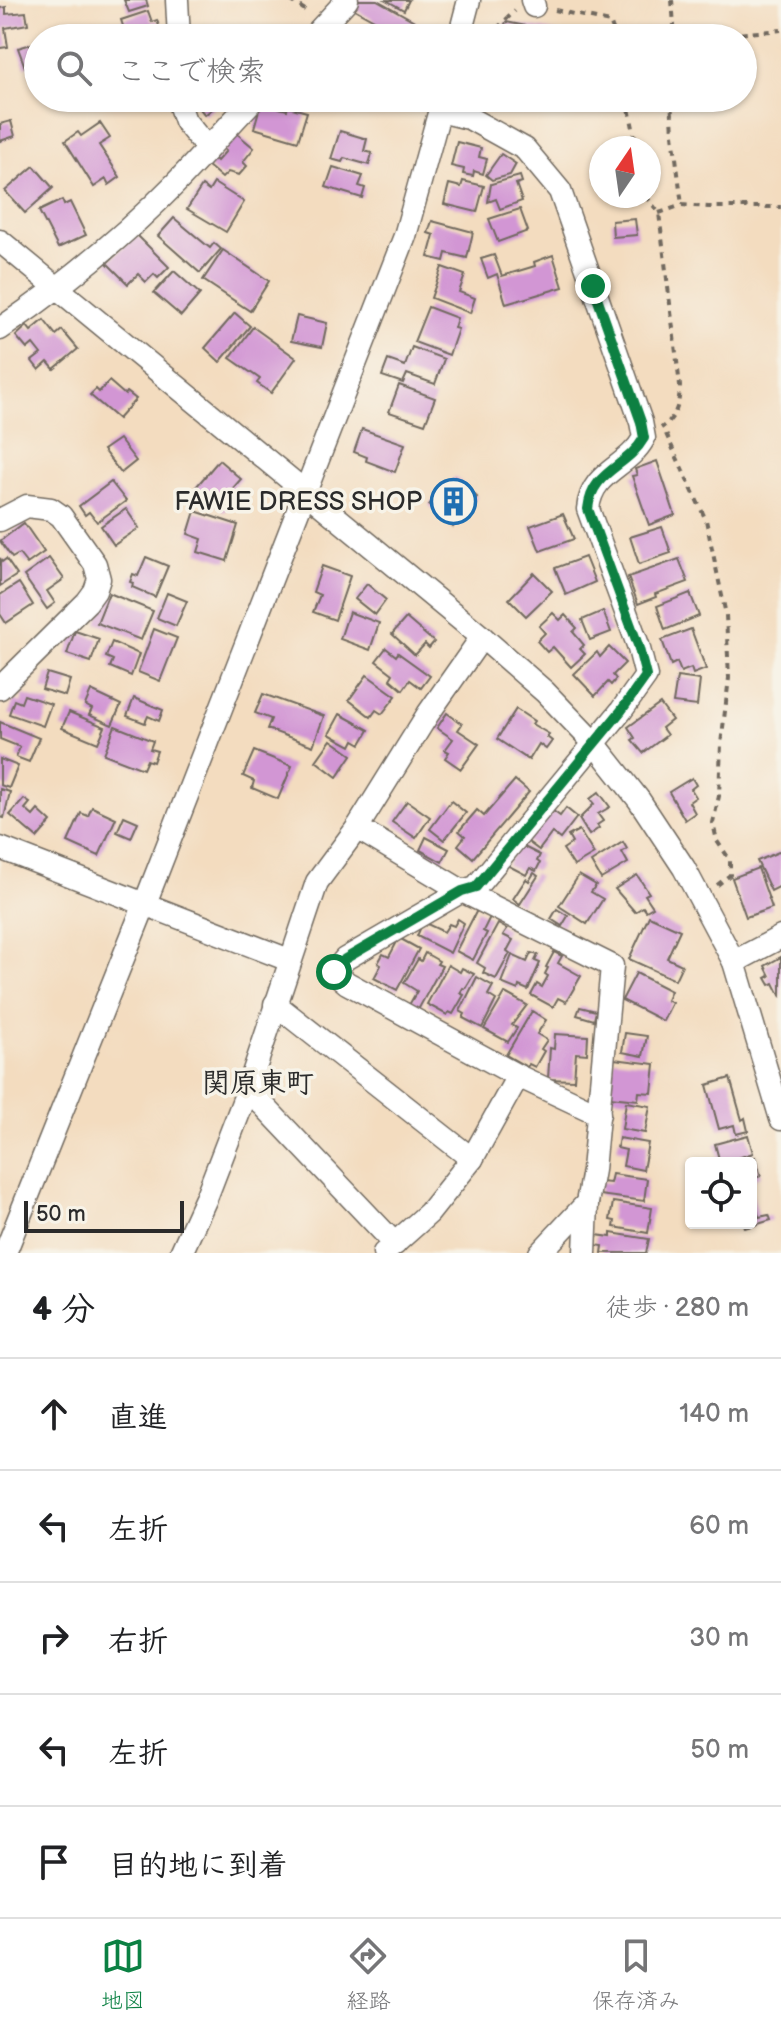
<!DOCTYPE html>
<html lang="ja">
<head>
<meta charset="utf-8">
<style>
  :root { --surface:#fff; --page:#f6f6f6; --text:#202124; --muted:#757577; --line:#e0e0e0; --accent:#0b8043 }
  body { margin:0; font-family:"Balsamiq Sans","Klee One",sans-serif; background:var(--page); color:var(--text) }
  .controls { position:absolute; right:24px; bottom:24px; display:grid; overflow:hidden; border-radius:8px; box-shadow:0 2px 6px #0004 }
  .controls button { width:72px; height:72px; display:grid; place-items:center; padding:0; border:0; border-bottom:2px solid var(--line); background:var(--surface); color:var(--text); font:40px sans-serif }
  .compass { position:absolute; left:589px; top:136px; width:72px; height:72px; border-radius:50%; background:var(--surface); box-shadow:0 2px 6px #0004; rotate:13deg }
  .scale { position:absolute; left:24px; bottom:20px; width:160px; box-sizing:border-box; padding-left:8px; border:4px solid #2b2b2b; border-top:0; font-size:22px; line-height:28px; white-space:nowrap; color:#2b2b2b; -webkit-text-stroke:6px #f7f3e8; paint-order:stroke }
  .stop { position:absolute; width:24px; height:24px; margin:-18px; border:6px solid #0b8043; border-radius:50%; background:#fff }
  .stop.end { background:#0b8043; border-color:#fff; box-shadow:0 2px 8px #0008 }
  .list { margin:0; padding:0; list-style:none }
  h2 { display:flex; justify-content:space-between; align-items:center; height:104px; margin:0; padding:0 32px; font-size:34px }
  h2 small { font-size:26px; font-weight:400; color:var(--muted) }
  .list li { display:grid; grid-template-columns:52px 1fr auto; gap:24px; align-items:center; box-sizing:border-box; height:112px; padding:0 32px; border-top:2px solid var(--line) }
  .list b { display:block; font-size:30px; white-space:nowrap }
  .list em { font-size:26px; font-style:normal; color:var(--muted) }
  .icon { flex:none; width:44px; height:44px; fill:none; stroke:currentColor; stroke-width:2; stroke-linecap:round; stroke-linejoin:round }
  .map { position:relative; flex:none; width:781px; height:1253px; overflow:hidden }
  .search { position:absolute; background:var(--surface); box-shadow:0 2px 6px #0004; left:24px; right:24px; top:24px; height:88px; display:flex; align-items:center; gap:20px; box-sizing:border-box; padding:0 28px; border-radius:44px; color:var(--muted); font-size:30px }
  .sheet { height:664px; background:var(--surface) }
  nav { display:flex; justify-content:space-around; align-items:center; box-sizing:border-box; height:112px; border-top:2px solid var(--line); background:var(--surface); font-size:22px; color:var(--muted) }
  nav a { display:grid; justify-items:center; gap:4px }
  nav .on { color:var(--accent) }
  .map>svg:first-child { display:block }
  .building { fill:#d296d4 }
  .lines { fill:none; stroke-linecap:round; stroke-linejoin:round }
  .minor-casing { stroke:#71695f; stroke-width:25 }
  .path { stroke:#71695f; stroke-width:4; stroke-dasharray:6 6; stroke-linecap:butt }
  .minor { stroke:#fff; stroke-width:22 }
  .route { stroke:#0b8043; stroke-width:10 }
  .labels { text-anchor:middle; stroke-width:7; stroke-linejoin:round; paint-order:stroke }
  .poi-label { font-size:26px; fill:#2b2b2b; stroke:#f7f3e8; text-anchor:end }
  .neighbourhood-label { font-size:28px; font-weight:bold; fill:#2b2b2b; stroke:#f7f3e8 }
</style>
</head>
<body>
<div class="map">
<svg width="781" height="1253" viewBox="0 0 781 1253">
  <rect width="100%" height="100%" fill="#f7f3e8"/>
  <filter id="ink" filterUnits="userSpaceOnUse"><feTurbulence type="fractalNoise" baseFrequency=".0125" numOctaves="2"/><feDisplacementMap in="SourceGraphic" scale="16" xChannelSelector="R" yChannelSelector="G"/><feConvolveMatrix kernelMatrix="1 2 1 2 8 2 1 2 1" color-interpolation-filters="sRGB"/></filter>
  <filter id="wash" filterUnits="userSpaceOnUse"><feTurbulence type="fractalNoise" baseFrequency=".006" numOctaves="4" result="noise"/><feDisplacementMap in="SourceGraphic" scale="32" xChannelSelector="R" yChannelSelector="G"/><feGaussianBlur stdDeviation="1.8" result="paint"/><feColorMatrix in="noise" values="0 0 0 0 0 0 0 0 0 0 0 0 0 0 0 0 0 1.4 0 .05"/><feComposite in="paint" operator="in"/></filter>
  <g filter="url(#wash)">
    <rect width="100%" height="100%" fill="#f3dcbf"/>
    <g id="blocks">
      <g class="building">
        <path d="M124,0H146L148,6L129,12Z"/>
        <path d="M352,0H377L416,22L411,31L405,29L400,37L383,29L380,33L369,27L374,20L349,6Z"/>
        <path d="M386,0H409L404,10Z"/>
        <path d="M6,7V14L26,12L28,24L5,28L8,47L0,48V8Z"/>
        <path d="M148,11L152,22L157,20L163,38H144L142,33L127,38L121,20Z"/>
        <path d="M506,22L581,37V38H493L494,35H497L498,30L502,31Z"/>
        <path d="M38,42V62L25,67L18,48Z"/>
        <path d="M191,98H225L205,115Z"/>
        <path d="M261,103L287,110L288,107L307,112L298,141L254,128Z"/>
        <path d="M11,121L15,136L0,141V124Z"/>
        <path d="M100,123L110,138L99,145L120,177L109,185L106,179L94,187L65,141L78,132L81,136Z"/>
        <path d="M340,131L367,139L364,151L372,153L369,165L344,158L342,162L331,159Z"/>
        <path d="M235,132L254,148L243,162L247,166L239,175L228,172L222,178L207,165L214,158L217,161L226,151L219,145Z"/>
        <path d="M457,142L481,148L479,157L487,159L483,174L474,171L473,176L463,174L464,169L451,166Z"/>
        <path d="M501,154L516,164L510,175L492,180L486,175Z"/>
        <path d="M34,166L53,188L25,213L5,191Z"/>
        <path d="M333,167L363,176L359,186L365,188L362,198L326,187Z"/>
        <path d="M520,176L522,182L516,184L522,201L500,209L496,199L488,202L491,184Z"/>
        <path d="M463,181L484,186L477,212L444,204L449,184L461,187Z"/>
        <path d="M214,183L244,202L226,232L187,209L202,186L209,191Z"/>
        <path d="M62,200L64,205L70,202L86,235L58,248L39,211Z"/>
        <path d="M520,209L528,231L498,242L489,219Z"/>
        <path d="M174,218L210,248L214,243L221,249L200,273L158,236Z"/>
        <path d="M635,219L637,235L613,237L612,221Z"/>
        <path d="M432,221L473,232L467,258L446,253L444,261L428,257L434,235L428,233Z"/>
        <path d="M137,235L169,267L158,278L154,274L146,282L138,274L128,284L107,263Z"/>
        <path d="M223,250L269,281L250,311L203,280Z"/>
        <path d="M494,255L502,276L535,266L534,262L553,255L563,287L506,304L497,274L488,278L481,259Z"/>
        <path d="M442,267L465,275L459,292L475,298L470,313L431,298Z"/>
        <path d="M174,271L200,294L181,316L154,293Z"/>
        <path d="M428,307L457,318L454,328L458,329L449,355L414,342Z"/>
        <path d="M235,313L250,326L220,362L205,348Z"/>
        <path d="M297,316L327,323L322,347L291,341Z"/>
        <path d="M44,320L56,335L62,330L78,349L54,369L48,362L39,370L32,361L41,354L33,344L27,349L16,336L27,326L31,331Z"/>
        <path d="M253,327L296,358L271,393L257,383L260,379L230,358Z"/>
        <path d="M412,347L444,359L435,384L407,374L403,383L382,376L388,360L405,366Z"/>
        <path d="M109,381L125,395L127,392L136,399L118,419L90,395L96,389L99,392Z"/>
        <path d="M399,385L435,398L425,424L389,412Z"/>
        <path d="M362,429L405,444L395,472L366,461L367,457L354,452Z"/>
        <path d="M119,439L136,461L121,473L103,450Z"/>
        <path d="M219,460L241,479L226,496L233,502L224,512L196,487Z"/>
        <path d="M657,461L675,515L649,525L632,476L637,475L635,469Z"/>
        <path d="M455,477L477,497L453,527L429,505Z"/>
        <path d="M111,482L126,501L97,522L89,512L85,515L79,506Z"/>
        <path d="M126,509L139,528L114,545L101,526Z"/>
        <path d="M195,511L238,525L227,561L198,552L202,539L188,534Z"/>
        <path d="M563,514L574,539L540,551L530,526Z"/>
        <path d="M24,523L44,552L27,564L19,554L12,558L0,541Z"/>
        <path d="M662,527L671,553L639,564L630,537Z"/>
        <path d="M146,557L168,566L155,597L132,587L133,583L130,582L133,574L138,576Z"/>
        <path d="M585,557L595,582L566,595L555,568Z"/>
        <path d="M0,558L2,562L6,559L17,575L0,586Z"/>
        <path d="M49,558L64,579L47,591L55,603L47,609L24,576Z"/>
        <path d="M679,559L688,582L655,594L656,597L638,604L628,577Z"/>
        <path d="M322,566L350,576L335,620L313,612L320,595L313,592Z"/>
        <path d="M534,573L552,591L526,616L509,599Z"/>
        <path d="M19,583L33,605L6,623L0,614V595Z"/>
        <path d="M367,584L386,600L375,615L355,599Z"/>
        <path d="M109,593L153,611L141,640L97,623Z"/>
        <path d="M167,593L187,601L176,626L157,618Z"/>
        <path d="M690,593L699,616L665,630L657,606Z"/>
        <path d="M603,611L611,632L590,640L582,620Z"/>
        <path d="M349,612L379,623L370,650L340,639Z"/>
        <path d="M553,613L560,620L565,615L577,628L573,632L584,645L580,649L585,654L571,667L553,647L547,652L537,641L545,633L539,626Z"/>
        <path d="M406,618L434,642L429,648L425,644L415,655L392,634Z"/>
        <path d="M154,629L177,638L160,681L138,672Z"/>
        <path d="M691,629L706,669L693,674L691,668L681,672L677,662L671,665L662,640Z"/>
        <path d="M75,631L99,639L91,662L67,654Z"/>
        <path d="M112,642L139,654L131,676L110,667L113,660L106,657Z"/>
        <path d="M609,647L625,663L613,675L616,679L611,685L608,682L595,696L574,674L597,652L600,657Z"/>
        <path d="M386,648L396,656L398,653L430,676L421,688L410,680L403,690L390,679L393,674L376,661Z"/>
        <path d="M47,673L70,680L65,696L42,689Z"/>
        <path d="M367,675L396,696L382,714L376,710L371,717L349,700Z"/>
        <path d="M677,677L700,680L697,706L673,703Z"/>
        <path d="M91,691L121,705L112,725L89,715L92,709L85,705Z"/>
        <path d="M263,694L324,716L313,746L267,729L271,719L255,713Z"/>
        <path d="M24,695L51,704L43,726L9,714L14,700L21,703Z"/>
        <path d="M134,698L163,710L159,721L148,716L145,723L127,716Z"/>
        <path d="M660,704L672,720L662,728L667,735L643,753L632,740L635,738L628,727Z"/>
        <path d="M516,709L534,721L532,724L549,734L547,737L552,741L546,749L539,744L529,760L497,739Z"/>
        <path d="M69,712L105,727L98,743L62,728Z"/>
        <path d="M447,713L462,724L458,730L479,744L461,769L445,758L449,752L445,750L453,739L437,728Z"/>
        <path d="M340,714L369,730L361,744L354,740L351,746L329,734Z"/>
        <path d="M0,722L39,738L29,762L16,757L20,747L0,739Z"/>
        <path d="M115,726L153,741L150,749L157,751L153,762L147,760L143,769L104,754Z"/>
        <path d="M331,740L352,755L337,777L316,761Z"/>
        <path d="M254,751L292,766L278,799L252,788L254,781L243,776Z"/>
        <path d="M0,759L18,766L9,788L0,785Z"/>
        <path d="M692,778L696,785L691,789L696,797L689,802L695,813L685,820L669,792Z"/>
        <path d="M515,780L529,792L473,858L458,845L465,836L459,831L477,810L484,816Z"/>
        <path d="M0,789L10,792L4,818L0,817Z"/>
        <path d="M599,792L610,807L598,814L603,821L597,825L599,828L589,835L579,819L594,804L590,799Z"/>
        <path d="M24,799L30,803L25,809L33,816L38,810L51,822L37,838L10,815Z"/>
        <path d="M407,801L430,817L416,838L392,822Z"/>
        <path d="M451,801L466,813L444,840L430,829Z"/>
        <path d="M92,807L116,818L99,856L68,842L81,813L88,816Z"/>
        <path d="M566,808L577,817L560,839L552,833L539,850L524,839L545,813L550,816L553,811L560,816Z"/>
        <path d="M124,816L138,822L131,838L117,832Z"/>
        <path d="M579,830L594,854L574,866L563,849L572,843L568,836Z"/>
        <path d="M426,837L449,849L442,862L420,850Z"/>
        <path d="M623,842L627,849L622,852L628,863L601,879L591,862Z"/>
        <path d="M518,844L540,855L537,861L540,863L536,871L530,868L526,875L507,865Z"/>
        <path d="M781,851V886L771,891L757,861Z"/>
        <path d="M758,868L772,908L746,917L732,878Z"/>
        <path d="M534,873L538,876L520,904L513,899L526,879L529,881Z"/>
        <path d="M579,875L596,885L591,892L603,899L587,924L559,906Z"/>
        <path d="M637,875L649,893L645,895L653,907L646,911L643,907L635,912L615,889Z"/>
        <path d="M557,909L568,916L562,926L551,919Z"/>
        <path d="M477,910L490,917L483,931L487,933L473,960L456,951Z"/>
        <path d="M649,916L680,930L667,958L682,965L675,980L629,959Z"/>
        <path d="M458,919L464,923L450,953L417,936L423,922L444,932L449,924L454,926Z"/>
        <path d="M498,924L507,929L503,935L513,940L507,951L510,953L496,979L483,973L485,968L477,963Z"/>
        <path d="M399,938L419,949L397,990L374,978L381,965L378,963L383,954L389,957Z"/>
        <path d="M554,952L562,956L558,963L581,976L566,1002L558,998L553,1007L531,995L537,984L542,987L548,976L545,974L548,968L546,967Z"/>
        <path d="M425,953L439,961L437,964L442,966L418,1010L409,1005L417,991L404,983L418,959L421,961Z"/>
        <path d="M531,953L538,955L535,961L540,963L528,990L519,986L518,990L501,983L512,955L527,962Z"/>
        <path d="M781,957V997L774,983L770,985L766,978L770,976L765,966Z"/>
        <path d="M448,965L460,972L462,968L474,974L465,989L463,988L460,993L464,995L453,1014L449,1012L447,1015L427,1004Z"/>
        <path d="M636,973L671,991L667,1000L672,1003L663,1021L622,1000Z"/>
        <path d="M477,977L493,986L488,995L496,1000L482,1028L463,1018L465,1014L460,1011Z"/>
        <path d="M505,993L527,1005L512,1025L517,1028L508,1042L484,1029Z"/>
        <path d="M580,1007L596,1011L594,1020L577,1015Z"/>
        <path d="M532,1011L546,1020L537,1034L547,1040L541,1049L544,1051L535,1067L529,1064L527,1067L506,1055Z"/>
        <path d="M625,1033L647,1036L643,1056L622,1052Z"/>
        <path d="M555,1034L588,1036L587,1054L576,1053L574,1080L548,1079L550,1048L554,1049Z"/>
        <path d="M614,1059L655,1064L652,1093L639,1092L638,1100L610,1097Z"/>
        <path d="M730,1078L742,1120L745,1118L748,1131L736,1134L734,1125L719,1129L707,1085Z"/>
        <path d="M626,1102L650,1106L645,1133L622,1129Z"/>
        <path d="M748,1135L753,1153L738,1158L739,1162L755,1157L761,1176L751,1179V1163H720L715,1144Z"/>
        <path d="M619,1138L648,1143L643,1170L623,1166L626,1150L617,1148Z"/>
        <path d="M612,1174L647,1179L644,1201L599,1195L601,1182L610,1183Z"/>
        <path d="M752,1192L759,1217L769,1215L771,1220L745,1228L744,1223H751Z"/>
        <path d="M613,1202L652,1208L648,1233L614,1227L615,1221L610,1220Z"/>
        <path d="M611,1233L649,1239L646,1253H602L603,1246L595,1245L596,1235L611,1237Z"/>
      </g>
    </g>
  </g>
  <g filter="url(#ink)">
    <use href="#blocks" fill-opacity="0" stroke="#71695f" stroke-width="2"/>
    <g class="lines">
      <defs>
        <g id="minor">
          <path d="M177,0L179,38"/>
          <path d="M532,0L534,6"/>
          <path d="M312,38L347,0"/>
          <path d="M459,38L469,0"/>
          <path d="M177,98L185,121L207,148"/>
          <path d="M440,111L469,118L525,149L560,191L641,422L644,438C627,469 592,470 588,509L638,645L646,676L621,711L476,887L462,891L345,959L334,972L347,983L518,1076L599,1114"/>
          <path d="M0,241L482,637L545,692L594,743L639,800L684,868L734,962L781,1119"/>
          <path d="M0,329C63,286 122,238 175,184C202,156 228,126 255,98"/>
          <path d="M0,520L27,506L51,509L61,516L95,564L99,579L95,591L87,602L0,688"/>
          <path d="M357,828L462,891L612,966L593,1170L587,1203L540,1253"/>
          <path d="M0,848L289,960"/>
          <path d="M734,962L781,937"/>
          <path d="M275,1004L472,1159"/>
          <path d="M248,1089L395,1244"/>
          <path d="M5,1253L144,906L405,236L443,99"/>
          <path d="M181,1253L206,1198L248,1089L317,882L357,828L428,714L482,637"/>
          <path d="M384,1253L429,1213L472,1159L518,1076"/>
          <path d="M585,1253L587,1203"/>
        </g>
      </defs>
      <use href="#minor" class="minor-casing"/>
      <g class="path">
        <path d="M290,0L308,12"/>
        <path d="M672,0L675,38"/>
        <path d="M555,10L610,22L616,38"/>
        <path d="M343,33L352,38"/>
        <path d="M491,38L492,33L515,11"/>
        <path d="M693,38L781,30"/>
        <path d="M627,98L637,148"/>
        <path d="M671,98L673,134L682,205"/>
        <path d="M646,196L659,213L680,386C679,404 677,417 661,428"/>
        <path d="M659,213L682,205L708,207H781"/>
        <path d="M666,434L706,520L726,615L729,678L721,744L719,796L713,823L717,841L730,860V875L716,886"/>
      </g>
      <use href="#minor" class="minor"/>
    </g>
  </g>
  <g class="lines" filter="url(#ink)">
    <path class="route" d="M334,972L345,959L462,891L476,887L621,711L646,676L638,645L588,509C592,470 627,468 644,438L641,422L593,286"/>
  </g>
  <defs>
    <symbol id="building-ring" viewBox="-11 -11 22 22"><circle r="9.5" fill="#f7f3e8" stroke="#1f6fb2" stroke-width="1.5"/><path d="M-4-6H4V6H1V3H-1V6H-4ZM-2.5-4.3h1.7v1.8h-1.7ZM.8-4.3h1.7v1.8H.8ZM-2.5-1h1.7V.8h-1.7ZM.8-1h1.7V.8H.8Z" fill="#1f6fb2"/></symbol>
  </defs>
  <g fill-rule="evenodd">
    <use href="#building-ring" x="428" y="476" width="51" height="51"/>
  </g>
  <g class="labels">
    <g class="poi-label">
      <text x="422" y="510">FAWIE DRESS SHOP</text>
    </g>
    <g class="neighbourhood-label">
      <text x="258" y="1092">関原東町</text>
    </g>
  </g>
</svg>
<div class="controls">
<button><svg class="icon" aria-label="locate" viewBox="0 0 24 24"><circle cx="12" cy="12" r="6"/><path d="M12 2v4M12 18v4M2 12h4M18 12h4"/></svg></button>
</div>
<svg class="compass" viewBox="-18 -18 36 36"><path d="M0-13l5 13h-10z" fill="#e53935"/><path d="M0 13l5-13h-10z" fill="#757577"/></svg>
<div class="scale">50 m</div>
<div class="stop" style="left:334px;top:972px"></div>
<div class="stop end" style="left:593px;top:286px"></div>
<div class="search"><svg class="icon" aria-label="search" viewBox="0 0 24 24"><circle cx="10" cy="10" r="6"/><path d="M15 15l6 6"/></svg>ここで検索</div>
</div>
<section class="sheet">
<h2>4 分<small>徒歩 · 280 m</small></h2>
<ul class="list">
<li><svg class="icon" aria-label="ahead" viewBox="0 0 24 24"><path d="M12 20V5M6 11l6-6 6 6"/></svg><div><b>直進</b></div><em>140 m</em></li>
<li><svg class="icon" aria-label="left" viewBox="0 0 24 24"><path d="M17 20v-9H6M10 6l-5 5 5 5"/></svg><div><b>左折</b></div><em>60 m</em></li>
<li><svg class="icon" aria-label="right" viewBox="0 0 24 24"><path d="M7 20v-9h11M14 6l5 5-5 5"/></svg><div><b>右折</b></div><em>30 m</em></li>
<li><svg class="icon" aria-label="left" viewBox="0 0 24 24"><path d="M17 20v-9H6M10 6l-5 5 5 5"/></svg><div><b>左折</b></div><em>50 m</em></li>
<li><svg class="icon" aria-label="arrive" viewBox="0 0 24 24"><path d="M6 21V4h12l-3 4 3 4H6"/></svg><div><b>目的地に到着</b></div></li>
</ul>
</section>
<nav>
<a class="on"><svg class="icon" aria-label="map" viewBox="0 0 24 24"><path d="M3 6l6-2 6 2 6-2v14l-6 2-6-2-6 2zM9 4v14M15 6v14"/></svg>地図</a>
<a><svg class="icon" aria-label="directions" viewBox="0 0 24 24"><path d="M12 3l9 9-9 9-9-9zM9 14v-3h6M13 9l2 2-2 2"/></svg>経路</a>
<a><svg class="icon" aria-label="saved" viewBox="0 0 24 24"><path d="M7 4h10v16l-5-4-5 4z"/></svg>保存済み</a>
</nav>
</body>
</html>
